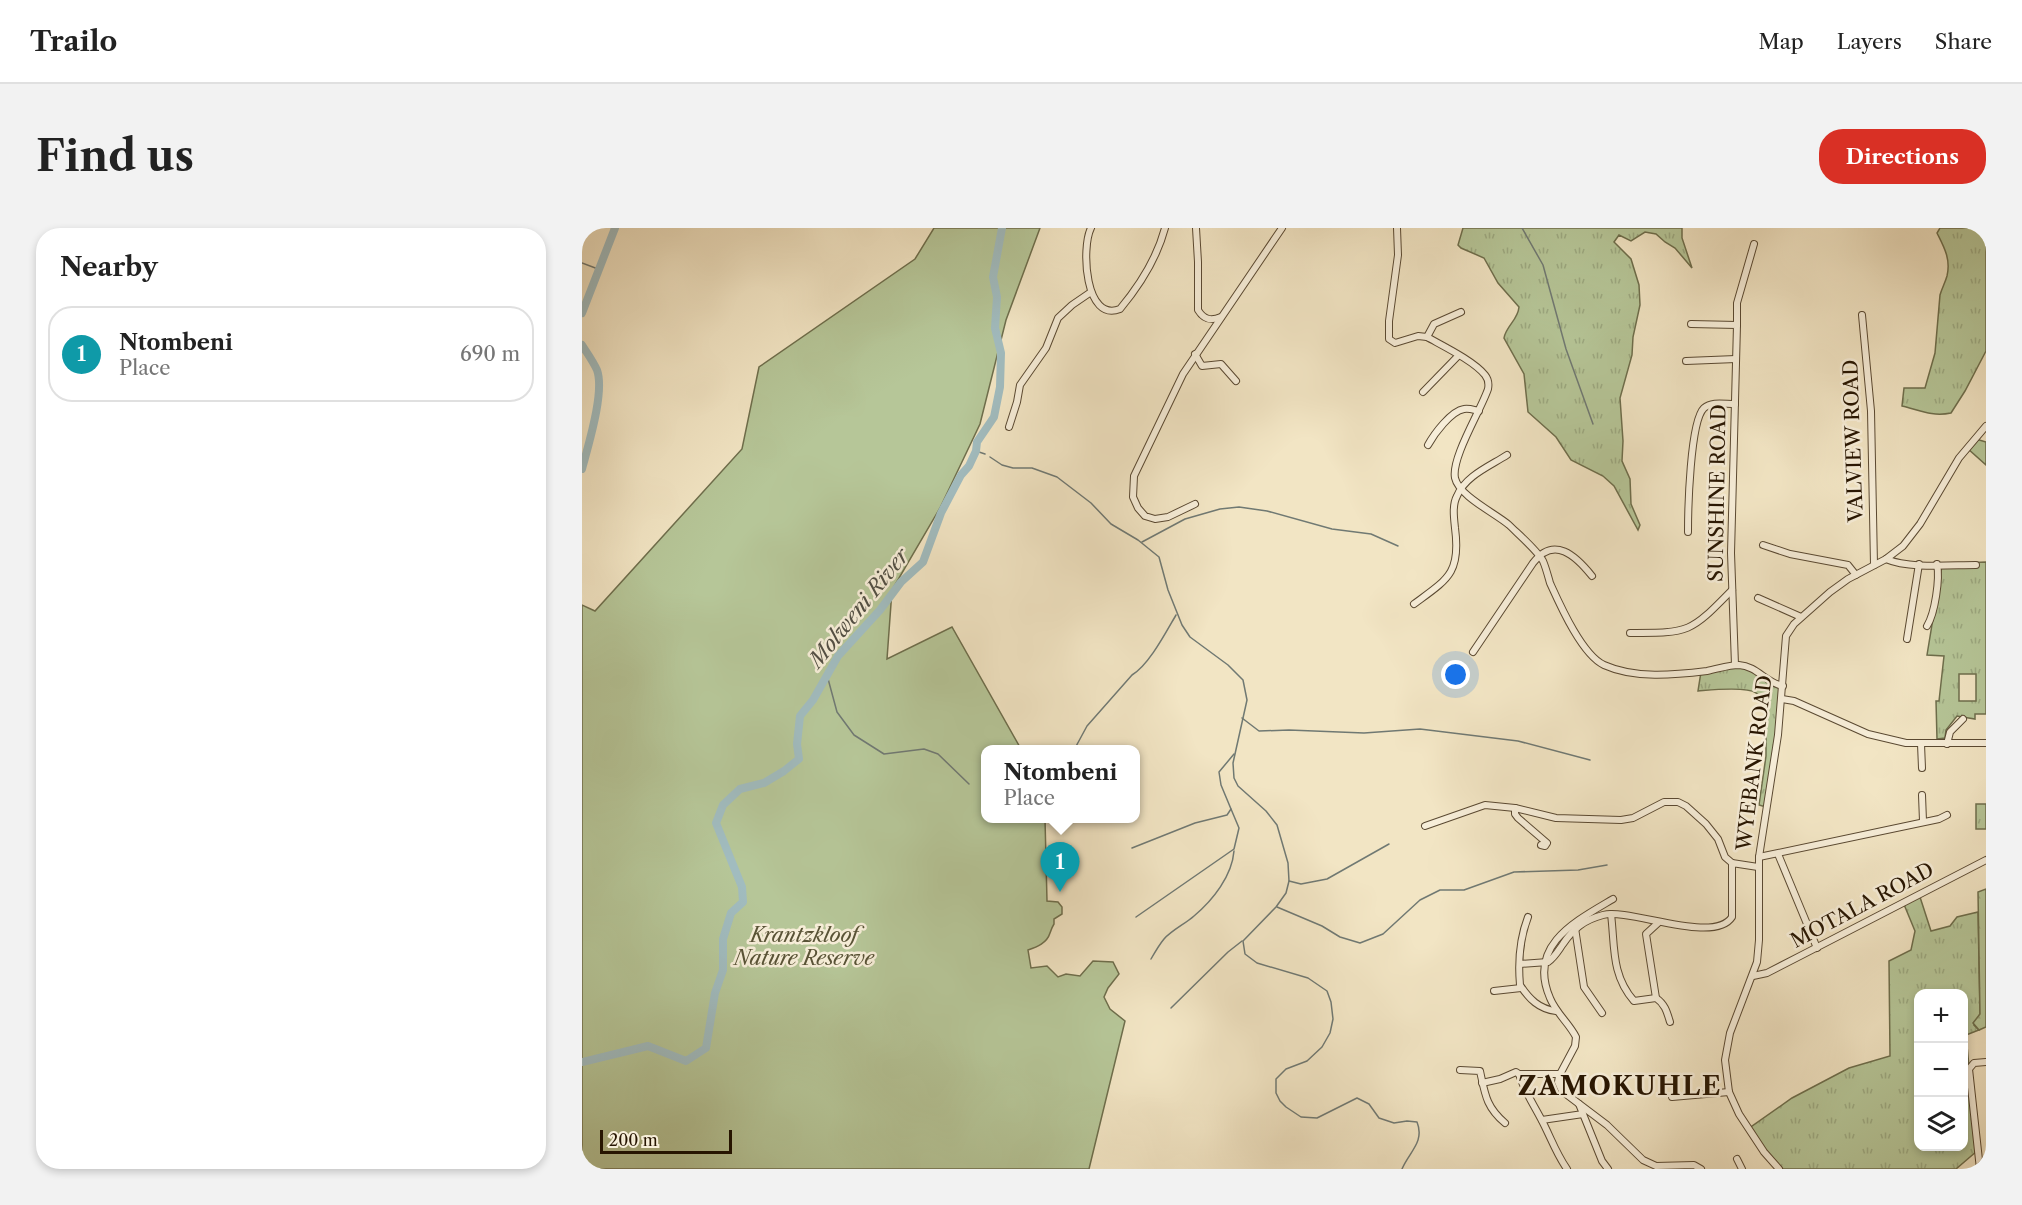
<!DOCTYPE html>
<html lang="en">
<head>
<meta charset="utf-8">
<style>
  :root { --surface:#fff; --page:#f2f2f2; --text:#222; --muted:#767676; --line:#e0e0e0; --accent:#d93025 }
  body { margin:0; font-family:"Libre Caslon Text",serif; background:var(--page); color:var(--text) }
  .controls { position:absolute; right:18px; bottom:18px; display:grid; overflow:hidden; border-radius:12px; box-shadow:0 3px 9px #0003 }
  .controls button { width:54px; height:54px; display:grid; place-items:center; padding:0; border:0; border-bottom:2px solid var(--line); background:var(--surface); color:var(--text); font:30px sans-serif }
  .scale { position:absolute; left:18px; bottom:15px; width:132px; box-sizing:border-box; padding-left:6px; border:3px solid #271501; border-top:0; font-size:16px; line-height:21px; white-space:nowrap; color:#271501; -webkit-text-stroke:4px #f7eed9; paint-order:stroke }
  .you { position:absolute; left:874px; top:447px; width:21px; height:21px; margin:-15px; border:4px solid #fff; border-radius:50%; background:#1a73e8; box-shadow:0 0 0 9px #1a73e833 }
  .badge { display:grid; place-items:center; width:39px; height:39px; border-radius:50%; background:var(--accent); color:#fff; font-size:20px; font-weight:700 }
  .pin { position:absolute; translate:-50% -50px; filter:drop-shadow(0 2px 3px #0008) }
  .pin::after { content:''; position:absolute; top:32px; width:21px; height:18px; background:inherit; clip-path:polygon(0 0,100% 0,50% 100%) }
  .popup { position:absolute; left:399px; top:517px; width:159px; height:78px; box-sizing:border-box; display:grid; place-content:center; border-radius:12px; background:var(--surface); filter:drop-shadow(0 2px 4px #0005); font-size:20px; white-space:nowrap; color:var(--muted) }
  .popup b { font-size:22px; color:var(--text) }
  .popup::after { content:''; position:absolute; left:50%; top:100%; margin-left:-12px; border:12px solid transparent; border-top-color:var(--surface) }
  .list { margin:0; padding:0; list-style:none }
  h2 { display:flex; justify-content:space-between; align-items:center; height:78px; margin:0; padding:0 24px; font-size:26px }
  h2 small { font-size:20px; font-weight:400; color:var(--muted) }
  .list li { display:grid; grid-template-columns:39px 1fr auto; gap:18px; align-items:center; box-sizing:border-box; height:96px; margin:0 12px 12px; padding:0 12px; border:2px solid var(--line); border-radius:24px }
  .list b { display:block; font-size:22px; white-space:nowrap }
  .list p { margin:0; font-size:20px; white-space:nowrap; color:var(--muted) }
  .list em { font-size:20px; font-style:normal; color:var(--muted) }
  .icon { flex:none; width:33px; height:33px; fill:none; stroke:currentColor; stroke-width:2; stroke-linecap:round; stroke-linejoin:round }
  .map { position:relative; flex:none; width:1404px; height:941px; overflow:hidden; border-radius:24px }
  header { display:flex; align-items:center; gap:36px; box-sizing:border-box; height:84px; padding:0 30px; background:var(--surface); border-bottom:2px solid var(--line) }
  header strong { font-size:28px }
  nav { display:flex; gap:33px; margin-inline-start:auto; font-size:21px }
  .intro { display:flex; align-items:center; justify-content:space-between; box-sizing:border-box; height:144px; padding:0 36px }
  h1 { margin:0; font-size:42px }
  .button { padding:15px 27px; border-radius:24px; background:var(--accent); color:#fff; font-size:21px; font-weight:700 }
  main { display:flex; gap:36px; padding:0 36px }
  aside { flex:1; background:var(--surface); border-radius:24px; box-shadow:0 3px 9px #0003 }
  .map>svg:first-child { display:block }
  .grass { fill:url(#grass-tufts); stroke:#6e6e4c; stroke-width:1.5; fill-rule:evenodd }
  .forest { fill:url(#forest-firs); stroke:#6e6e4c; stroke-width:1.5 }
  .park { fill:#b6c698; stroke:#6e6e4c; stroke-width:1.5 }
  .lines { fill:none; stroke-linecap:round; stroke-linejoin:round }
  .stream { stroke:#707973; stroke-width:1.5 }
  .river { stroke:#a1bcbf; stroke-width:8 }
  .minor-casing { stroke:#5a4932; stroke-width:8 }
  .minor { stroke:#f7eed9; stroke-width:6 }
  .labels { text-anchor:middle; stroke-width:5; stroke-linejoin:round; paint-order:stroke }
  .street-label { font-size:20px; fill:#271501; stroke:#f7eed9 }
  .park-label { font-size:20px; font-style:italic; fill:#595336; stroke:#f7eed9 }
  .water-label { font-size:21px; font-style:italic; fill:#524f44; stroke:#f7eed9 }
  .district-label { font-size:26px; font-weight:bold; letter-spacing:1.5px; fill:#271501; stroke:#f7eed9 }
</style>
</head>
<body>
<header>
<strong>Trailo</strong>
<nav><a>Map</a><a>Layers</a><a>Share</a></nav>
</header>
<div class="intro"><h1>Find us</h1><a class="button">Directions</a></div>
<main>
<aside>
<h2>Nearby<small></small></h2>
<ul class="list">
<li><span class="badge" style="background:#0f9aa8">1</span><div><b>Ntombeni</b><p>Place</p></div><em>690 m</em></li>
</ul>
</aside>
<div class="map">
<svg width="1404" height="941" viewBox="0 0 1404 941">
  <defs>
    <pattern id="grass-tufts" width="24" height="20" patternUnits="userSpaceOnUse" patternTransform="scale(1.5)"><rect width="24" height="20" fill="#b6c698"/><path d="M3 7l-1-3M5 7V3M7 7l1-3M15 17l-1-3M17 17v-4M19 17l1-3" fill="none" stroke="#9ca981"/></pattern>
    <pattern id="forest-firs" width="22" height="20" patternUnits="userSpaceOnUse" patternTransform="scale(1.5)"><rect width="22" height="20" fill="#b6c698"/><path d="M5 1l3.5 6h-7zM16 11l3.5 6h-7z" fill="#9ca981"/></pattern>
  </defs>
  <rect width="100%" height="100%" fill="#f2e5c4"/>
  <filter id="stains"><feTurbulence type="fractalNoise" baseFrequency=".00333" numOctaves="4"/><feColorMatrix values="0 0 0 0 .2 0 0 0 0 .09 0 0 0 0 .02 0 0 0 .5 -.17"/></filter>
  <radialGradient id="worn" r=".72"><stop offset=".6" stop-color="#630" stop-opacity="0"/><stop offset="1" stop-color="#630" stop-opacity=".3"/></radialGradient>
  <g class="grass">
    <path d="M881,0H1100V10L1110,40L1093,20L1083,14L1074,6L1063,4L1049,13L1037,7L1032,14L1049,31L1057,57L1058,77L1051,109L1050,127L1038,170L1041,213L1040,233L1048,251L1049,276L1058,297L1056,302L1032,258L1021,248L989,232L974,209L946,184L942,146L922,110C924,98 936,92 937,79L916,55L902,30L879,20L876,17Z"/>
    <path d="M1358,0H1404V123L1383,163L1369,185C1350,189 1337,182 1320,178L1322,160H1343L1353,125L1358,67C1360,60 1363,55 1365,48C1369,31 1362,19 1355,5Z"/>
    <path d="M1394,211L1404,214V237L1385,220Z"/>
    <path d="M1404,334V486H1393V491L1375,488L1364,502L1363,510L1355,511L1354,473H1357L1362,428L1345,427L1360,336ZM1377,446H1394V473H1377Z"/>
    <path d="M1159,438L1201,458L1184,579L1177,577L1184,528V476C1181,473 1178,467 1174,465C1164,458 1129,462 1116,463L1119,444Z"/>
    <rect x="1394" y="576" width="10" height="25"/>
    <path d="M1338,669L1349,703L1368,698L1375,689L1396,684L1398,786L1392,797L1397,802L1384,807L1395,923L1374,941H1198L1166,901L1210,870L1267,840L1308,828L1307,733L1329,722L1333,703L1321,674ZM1336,766H1382V918H1336Z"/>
  </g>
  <path class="forest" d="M1404,661V799L1397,802L1391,795L1398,786L1396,664Z"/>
  <path class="park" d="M352,0H458L424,92L398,196L358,280L310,362L305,431L370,399L439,521L403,522V590L463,591L465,673L476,674L480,679V686L472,691V696C470,699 469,702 468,705C465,715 455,719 446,722L449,740L465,738L476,749L484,746L498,748L511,733L531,734L537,746L526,760L522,769L528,781L543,793L507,941H0V377L13,383L160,221L177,139L333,31Z"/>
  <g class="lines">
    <g class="stream">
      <path d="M940,0L961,37L984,121L1011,196"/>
      <path d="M0,35L16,41"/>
      <path d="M394,223L403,226"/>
      <path d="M408,229L420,237L431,240H450L475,249L509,275L529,296L556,312L577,329L586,362L600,397L608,409L646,437L661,452L665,472L651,535L652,550L656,558L684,583L695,597L706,635L707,653L704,665L694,679L661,713L663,726L675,735L726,750L745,763L749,774L751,791L748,805L740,819L725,833L704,841L694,851V865L698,873L704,879L719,889L735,890L775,870L787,876L797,890L812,895L825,893L835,894C843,914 827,924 820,941"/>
      <path d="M560,314L603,291L638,281L657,279L685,283L750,301L789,306L816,318"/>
      <path d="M245,447L255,484L272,507L302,526L342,521L356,526L387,556"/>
      <path d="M660,490L677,503L707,502L782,505L838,501L936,513L1008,532"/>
      <path d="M492,522L505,498L550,447C567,437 584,404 594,387"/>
      <path d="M550,620L613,595L645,587L649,581L639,557L637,544L652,526"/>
      <path d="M707,653L719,656L745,651L807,616"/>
      <path d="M695,679L740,698L758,709L778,715L801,706L838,672L858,662H882L932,644L996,642L1025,637"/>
      <path d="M554,689L652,621L657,600L649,581"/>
      <path d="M569,731C573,724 577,717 582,711C590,702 603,696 612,688C631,672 650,648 652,623"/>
      <path d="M589,780L646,724L660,713"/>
    </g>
    <g class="river">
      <path d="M0,85L33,0"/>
      <path d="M0,117C5,125 11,133 15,142C23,164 6,218 0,241"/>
      <path d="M0,834L66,818L104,833L124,820L133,765L141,742V711L149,685L161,674L160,659L134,595L141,577L158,561L182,555L202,543L217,531L215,516L218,488L231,472L256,428L298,382L319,354L341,334L359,285L379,247L387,238L394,223L395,214L412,189L418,159L419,125L413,100L415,69L411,49L420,0"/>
    </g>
    <defs>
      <g id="minor">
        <path d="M509,0C499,20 503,95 538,81C558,57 575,30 583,0"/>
        <path d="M614,0L616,34V82C622,92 629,93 639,89"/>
        <path d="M815,0L816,27L807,93V111L813,115L836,108L845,109C861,118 892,133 903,147C907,152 907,156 906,161C899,182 869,230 873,250C877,268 913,285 927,297C936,306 955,322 961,333C964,340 966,348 968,355C978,377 1000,427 1022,437C1053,451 1092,447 1125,443C1136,441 1146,437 1157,437C1175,438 1184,455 1201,458"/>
        <path d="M1280,87L1289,183L1292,337"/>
        <path d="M1109,96L1155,97L1149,325L1153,437"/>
        <path d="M1155,97V75L1172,16"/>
        <path d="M845,109L852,96L879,84"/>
        <path d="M613,126L620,138L639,136L654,153"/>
        <path d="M1104,133L1154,131"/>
        <path d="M841,164L876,128"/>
        <path d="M427,199L435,174L438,157L464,120L476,90L490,77L509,64"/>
        <path d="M846,217C852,206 869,183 882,181C887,180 892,182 897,183"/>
        <path d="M613,276L586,289L573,291L563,288L556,280L551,269L552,248L601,146L700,0"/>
        <path d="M1106,304C1106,283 1108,193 1122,180C1130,173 1142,176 1153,176"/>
        <path d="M1181,317L1208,326L1266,337L1274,347"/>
        <path d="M1304,331C1327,341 1368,337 1394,337"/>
        <path d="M1176,370L1219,389"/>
        <path d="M832,376C866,351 879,345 873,300C872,290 870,277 875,268C883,248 908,238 925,227"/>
        <path d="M1345,398C1353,385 1358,351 1355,336"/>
        <path d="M1048,405C1108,405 1108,405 1150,362"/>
        <path d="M1325,411L1337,336"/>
        <path d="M891,424L951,335C972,307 994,328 1010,348"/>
        <path d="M1200,471L1212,473L1286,506L1324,515H1404"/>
        <path d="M1339,516L1340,540"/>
        <path d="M1365,516L1368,504L1381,491"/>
        <path d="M1340,567L1341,593"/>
        <path d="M933,580V586L936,590L965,615L963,618L959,617"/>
        <path d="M843,598L903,577L933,580L974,590L1039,592L1051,590L1082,574H1096L1104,578L1124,596L1136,611L1143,629L1150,635"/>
        <path d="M1196,626L1235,720"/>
        <path d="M1177,629L1357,591L1365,587"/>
        <path d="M1031,671C994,693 945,717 968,770C974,785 987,795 994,809L993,818L977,848L976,854L980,863L1025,897L1061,932L1074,938L1112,937L1119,941"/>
        <path d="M1029,686C1033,718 1029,747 1052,773L1074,770C1083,776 1085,784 1088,794"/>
        <path d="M946,689C938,710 936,735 938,757C947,771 957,781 974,783"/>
        <path d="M993,700L1002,759L1020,785"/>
        <path d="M938,736L966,734C973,729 976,723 981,716C991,701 1002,692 1021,687C1048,680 1132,717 1150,689V635L1176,639"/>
        <path d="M1171,748L1185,745L1220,727L1404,632"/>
        <path d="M912,763L939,760"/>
        <path d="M1074,770L1064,706L1076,695"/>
        <path d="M878,842L898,843C903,866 904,879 923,895"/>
        <path d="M937,846H978"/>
        <path d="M900,855L918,851L934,844L937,846C942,862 950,874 958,889C968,907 973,924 985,941"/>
        <path d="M1090,869L1147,864"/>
        <path d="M997,876L1020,933L1026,941"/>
        <path d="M960,892L1001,886"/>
        <path d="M1155,931L1160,941"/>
        <path d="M1197,941L1182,924L1157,886L1147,864L1143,832L1148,805L1175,734L1177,712V629L1196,507L1204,408L1212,396L1248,364L1266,351L1304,331L1321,318L1338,296L1377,230L1404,198"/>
        <path d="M1398,941L1387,841L1392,835L1404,834"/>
      </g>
    </defs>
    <use href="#minor" class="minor-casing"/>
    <use href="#minor" class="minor"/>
  </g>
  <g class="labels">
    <g class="street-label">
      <text transform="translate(1271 213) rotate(-92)" y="7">VALVIEW ROAD</text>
      <text transform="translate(1135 265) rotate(-89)" y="7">SUNSHINE ROAD</text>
      <text transform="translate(1172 535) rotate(-83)" y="7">WYEBANK ROAD</text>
      <text transform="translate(1280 677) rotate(-28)" y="7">MOTALA ROAD</text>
    </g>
    <g class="park-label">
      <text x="222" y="714">Krantzkloof<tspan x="222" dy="23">Nature Reserve</tspan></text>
    </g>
    <g class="water-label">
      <text transform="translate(277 380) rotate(-51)" y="7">Molweni River</text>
    </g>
    <g class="district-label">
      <text x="1038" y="867">ZAMOKUHLE</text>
    </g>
  </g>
  <rect width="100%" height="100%" filter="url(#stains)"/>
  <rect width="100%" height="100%" fill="url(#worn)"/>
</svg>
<div class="controls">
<button>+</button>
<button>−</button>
<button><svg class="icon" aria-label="layers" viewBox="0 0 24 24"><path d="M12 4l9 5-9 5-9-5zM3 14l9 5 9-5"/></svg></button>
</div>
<div class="scale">200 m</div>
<div class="you"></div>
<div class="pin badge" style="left:478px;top:664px;background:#0f9aa8">1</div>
<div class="popup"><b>Ntombeni</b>Place</div>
</div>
</main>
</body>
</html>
